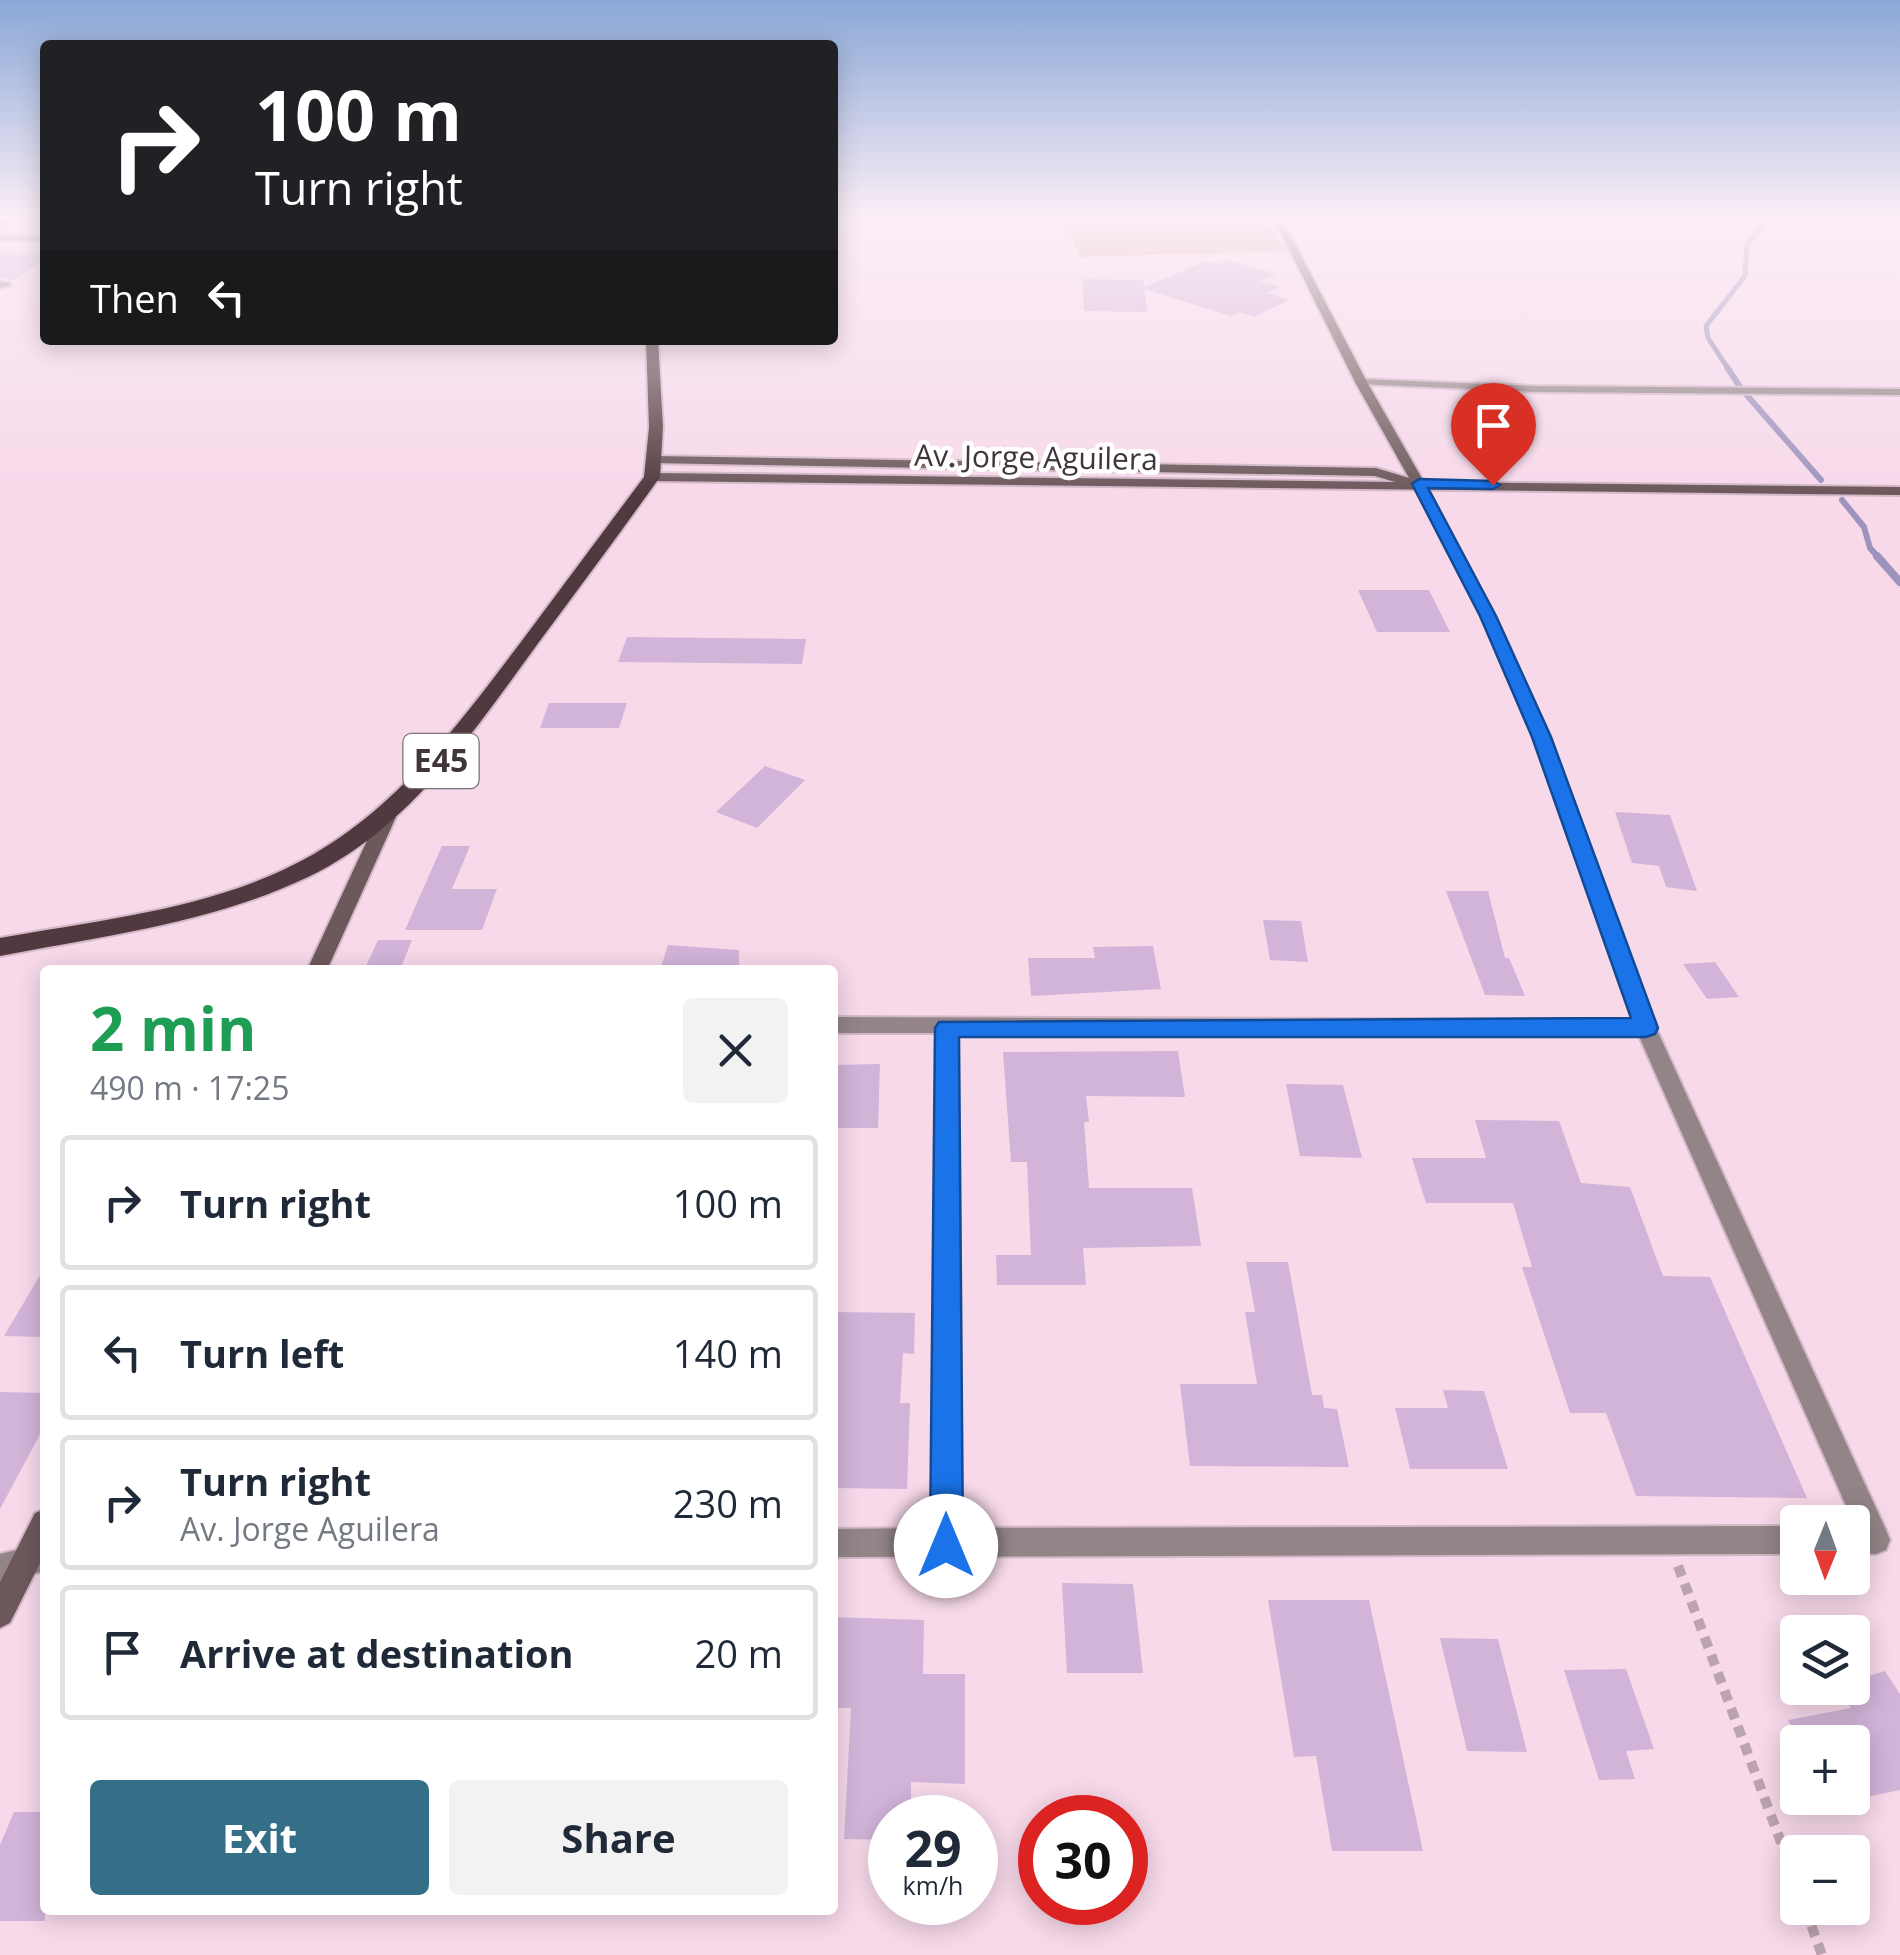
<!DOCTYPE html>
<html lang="en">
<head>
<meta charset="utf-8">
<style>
	body { margin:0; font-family:"Open Sans",sans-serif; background:#f2f2f3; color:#1f2937; height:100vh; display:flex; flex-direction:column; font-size:38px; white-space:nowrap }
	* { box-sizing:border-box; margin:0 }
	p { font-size:32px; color:#747a83 }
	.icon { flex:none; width:55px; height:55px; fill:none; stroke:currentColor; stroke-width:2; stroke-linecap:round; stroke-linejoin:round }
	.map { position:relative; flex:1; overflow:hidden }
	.panel { position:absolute; left:40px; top:965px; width:798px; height:950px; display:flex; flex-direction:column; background:#fff; border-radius:10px; box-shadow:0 5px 25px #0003 }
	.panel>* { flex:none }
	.top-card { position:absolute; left:40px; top:40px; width:798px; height:305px; border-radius:10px; box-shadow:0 5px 25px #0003; background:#202124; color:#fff; overflow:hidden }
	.needle { width:65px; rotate:181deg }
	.buttons { position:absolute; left:1780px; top:1505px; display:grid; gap:20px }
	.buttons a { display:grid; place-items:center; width:90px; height:90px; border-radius:10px; background:#fff; box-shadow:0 5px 25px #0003; font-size:50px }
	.speed { position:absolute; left:868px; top:1795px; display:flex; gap:20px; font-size:50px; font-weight:700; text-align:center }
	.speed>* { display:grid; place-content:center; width:130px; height:130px; border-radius:50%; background:#fff; box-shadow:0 5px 25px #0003; line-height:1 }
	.speed small { font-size:25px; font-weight:400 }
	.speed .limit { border:15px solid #d22; background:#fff; color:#111 }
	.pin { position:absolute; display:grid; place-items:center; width:85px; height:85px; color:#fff; margin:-102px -42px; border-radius:50% 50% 50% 0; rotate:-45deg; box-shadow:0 0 10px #0007 }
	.pin .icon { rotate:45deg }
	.me { position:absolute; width:110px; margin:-55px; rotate:0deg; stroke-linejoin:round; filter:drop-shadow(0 0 8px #0008) }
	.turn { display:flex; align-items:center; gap:35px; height:210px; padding:0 50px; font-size:45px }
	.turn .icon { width:130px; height:130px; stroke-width:2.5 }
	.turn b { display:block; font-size:70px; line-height:85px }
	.then { display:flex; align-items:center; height:95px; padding:0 50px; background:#0003; gap:20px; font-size:38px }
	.round { display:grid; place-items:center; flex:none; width:105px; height:105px; border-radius:10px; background:#f2f2f3 }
	.overview { display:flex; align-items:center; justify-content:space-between; height:170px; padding:0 50px }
	h1 { font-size:60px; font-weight:700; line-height:75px; color:#1e9e55 }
	.cta { display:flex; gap:20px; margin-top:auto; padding:20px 50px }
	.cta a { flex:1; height:115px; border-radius:10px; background:#356f87; color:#fff; font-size:40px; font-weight:700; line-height:115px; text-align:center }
	.cta a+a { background:#f2f2f3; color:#1f2937 }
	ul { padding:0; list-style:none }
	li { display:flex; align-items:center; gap:30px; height:135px; margin:0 20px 15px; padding:0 30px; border:5px solid #e0e1e3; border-radius:10px }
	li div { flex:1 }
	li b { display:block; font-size:38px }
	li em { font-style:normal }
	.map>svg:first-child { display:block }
	.green { fill:#d6a7a0 }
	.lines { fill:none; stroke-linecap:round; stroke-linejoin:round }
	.stream-far2 { stroke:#9e93bd; stroke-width:5 }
	.stream-far1 { stroke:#9e93bd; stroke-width:6 }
	.stream { stroke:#9e93bd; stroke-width:8 }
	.building { fill:#d2b4d9 }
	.lane-casing { stroke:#d3b8c7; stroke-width:4 }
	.street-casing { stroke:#d3b8c7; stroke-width:4 }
	.secondary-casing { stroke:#d3b8c7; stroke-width:4 }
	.primary-casing { stroke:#d3b8c7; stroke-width:4 }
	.path { stroke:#bba3b0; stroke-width:10; stroke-dasharray:11 8; stroke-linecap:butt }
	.lane { fill:#938587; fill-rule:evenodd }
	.street { fill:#938587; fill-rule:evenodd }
	.secondary { fill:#6d595c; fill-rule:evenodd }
	.primary { fill:#513a3f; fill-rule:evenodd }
	.route { fill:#1a73e8; stroke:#114b97; stroke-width:2.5 }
	.labels { text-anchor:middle; stroke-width:9; stroke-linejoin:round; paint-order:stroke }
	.far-street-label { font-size:30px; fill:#41353c; stroke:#fff }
	.shield { fill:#fff; stroke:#7a7276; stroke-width:2.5 }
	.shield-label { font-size:32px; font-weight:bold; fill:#41353c }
</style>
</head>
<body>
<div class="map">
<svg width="1900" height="1955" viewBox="0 0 1900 1955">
	<rect width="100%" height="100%" fill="#f7d9ea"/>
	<path class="green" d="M1010 219H1261L1287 251 1080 257 1066 225 1012 226Z"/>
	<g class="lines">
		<path class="stream-far2" d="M1729 370 1708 338 1706 326 1745 276 1747 246 1767 219"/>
		<path class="stream-far1" d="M1727 367 1740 387
			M1745 393 1821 480
			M1842 500 1864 527 1870 548 1879 558"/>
		<path class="stream" d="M1877 556 1900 582"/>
	</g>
	<path class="building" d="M0 253H45V260L12 280 0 278Z
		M1227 260 1276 274 1260 281 1280 287 1267 293 1289 300 1254 317 1240 312 1231 316 1144 289 1148 312 1084 311 1082 279 1143 280 1144 287 1207 261 1217 264Z
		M1358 590H1429L1450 632H1377Z
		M627 637 806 639 802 664 618 662Z
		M549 703H627L619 728H540Z
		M765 766 805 780 757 828 716 812Z
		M1615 812 1670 815 1697 891 1666 887 1659 866 1632 863Z
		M442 846H470L452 889H497L482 930H405Z
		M1446 891H1488L1505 958H1509L1525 996 1485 995Z
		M1263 920 1301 921 1308 962 1270 960Z
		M378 940H412L400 970H364Z
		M668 945 739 950V970H660Z
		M1153 946 1161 989 1031 996 1028 958H1095L1093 947Z
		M1715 962 1739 997 1707 999 1683 964Z
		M1178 1051 1185 1097 1086 1096 1089 1122H1084L1089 1188H1192L1201 1246 1083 1248 1086 1285H997L996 1255H1031L1027 1162H1011L1003 1052Z
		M880 1064 878 1128H832V1065Z
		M1286 1084 1343 1085 1362 1158 1300 1156Z
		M1475 1120 1559 1121 1581 1183 1630 1187 1663 1276 1710 1277 1807 1498 1636 1496 1606 1413H1570L1522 1267H1532L1513 1203H1426L1412 1158H1486Z
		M1246 1262H1288L1312 1395H1322L1324 1408 1337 1409 1349 1467 1190 1466 1180 1384H1257L1245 1312H1255Z
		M45 1267V1337L4 1336Z
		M832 1312 915 1313 914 1354 903 1353 900 1403H910L907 1489 832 1488Z
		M1443 1390 1484 1391 1508 1469H1410L1395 1408H1448Z
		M0 1392 45 1393V1425L0 1509Z
		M1062 1583 1133 1584 1143 1673H1067Z
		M1268 1600H1369L1423 1851H1332L1316 1756 1294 1757Z
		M832 1617 924 1620 923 1674H965V1784L911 1782V1818H890V1840L844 1839 851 1708H832Z
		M1440 1638 1498 1639 1527 1752 1467 1751Z
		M1626 1669 1654 1749 1626 1751 1635 1779 1599 1780 1564 1670Z
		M1885 1671 1900 1694V1790L1852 1800V1742H1799L1788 1720 1851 1708 1838 1688H1852V1681Z
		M14 1812H45V1921H0V1845Z"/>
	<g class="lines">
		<defs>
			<path id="lane" d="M0 235H45V241H0Z
				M0 282 9 283 11 285 0 288Z"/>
			<path id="street" d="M5 219H15L0 228V222Z
				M1361 379 1536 386 1900 389V395L1536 392 1357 384V380Z
				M1419 480 1425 484 1495 616 1550 737 1656 1028 1886 1530 1890 1540 1886 1550 1876 1554H1852V1526H1855L1639 1036 957 1034 961 1528 1798 1526V1554L832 1557V1529L933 1528 937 1033H832V1017L1633 1020 1534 737 1481 616 1413 484Z
				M45 1543V1571L0 1582V1554Z"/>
			<path id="secondary" d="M1274 219H1282L1367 382 1424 482 1900 487V495L652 481 646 477 652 473 1395 482 1375 476 650 463V457L654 456 1376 468 1409 478 1355 382Z
				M387 811 396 817 327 970H307L378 817Z
				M45 1509V1553L10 1623 0 1628V1582L35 1513Z"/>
			<path id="primary" d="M646 340H658L663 427 660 477C620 533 580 587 539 642 475 730 409 829 308 877 212 923 103 936 0 956V938C98 920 205 910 295 864 392 816 457 726 521 642 562 587 603 532 644 477L649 427Z"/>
		</defs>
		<use href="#lane" class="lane-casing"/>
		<use href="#street" class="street-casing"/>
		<use href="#secondary" class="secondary-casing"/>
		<use href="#primary" class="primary-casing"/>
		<path class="path" d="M1678 1566 1798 1888
			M1805 1908 1822 1955"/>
		<use href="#lane" class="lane"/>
		<use href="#street" class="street"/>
		<use href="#secondary" class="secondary"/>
		<use href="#primary" class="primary"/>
	</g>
	<linearGradient id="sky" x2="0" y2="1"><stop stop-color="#8aa7d7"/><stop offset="0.44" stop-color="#fbeef6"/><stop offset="1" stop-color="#fbeef6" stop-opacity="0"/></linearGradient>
	<rect width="1900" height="493" fill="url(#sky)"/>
	<path class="route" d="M1419 479 1493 481 1500 485 1493 489 1428 488 1496 616 1551 737 1658 1028 1655 1034 1646 1037H959L963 1546 958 1557 946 1562 935 1557 930 1546 935 1028 939 1022 1631 1018 1532 737 1480 616 1412 484Z"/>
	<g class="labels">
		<g class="far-street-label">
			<text transform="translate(1036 458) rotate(1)" y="10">Av. Jorge Aguilera</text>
		</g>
		<rect class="shield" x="403.5" y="734" width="75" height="54" rx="8"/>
		<g class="shield-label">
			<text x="441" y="772">E45</text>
		</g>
	</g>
</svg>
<div class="buttons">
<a><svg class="needle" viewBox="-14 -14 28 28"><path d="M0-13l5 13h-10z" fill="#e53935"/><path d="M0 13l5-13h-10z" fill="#747a83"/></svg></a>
<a><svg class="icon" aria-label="layers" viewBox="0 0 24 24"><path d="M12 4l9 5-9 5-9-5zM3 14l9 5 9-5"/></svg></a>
<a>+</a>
<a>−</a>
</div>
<div class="speed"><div>29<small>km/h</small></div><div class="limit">30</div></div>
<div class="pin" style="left:1493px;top:485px;background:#d93025"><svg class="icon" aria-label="arrive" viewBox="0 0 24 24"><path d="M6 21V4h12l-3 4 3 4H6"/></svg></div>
<svg class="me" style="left:946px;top:1546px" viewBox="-20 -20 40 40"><circle r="19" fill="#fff"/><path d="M0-13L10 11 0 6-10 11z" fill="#1a73e8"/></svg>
<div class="top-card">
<div class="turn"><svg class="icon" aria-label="right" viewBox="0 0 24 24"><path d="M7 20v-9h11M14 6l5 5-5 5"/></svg><div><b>100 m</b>Turn right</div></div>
<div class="then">Then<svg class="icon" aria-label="left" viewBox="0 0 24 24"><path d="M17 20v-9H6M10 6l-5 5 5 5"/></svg></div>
</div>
<section class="panel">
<div class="overview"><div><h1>2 min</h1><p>490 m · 17:25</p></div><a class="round"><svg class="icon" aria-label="close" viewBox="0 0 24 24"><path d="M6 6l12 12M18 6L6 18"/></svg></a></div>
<ul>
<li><svg class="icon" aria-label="right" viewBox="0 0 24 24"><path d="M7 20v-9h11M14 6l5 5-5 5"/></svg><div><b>Turn right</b></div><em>100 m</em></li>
<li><svg class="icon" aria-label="left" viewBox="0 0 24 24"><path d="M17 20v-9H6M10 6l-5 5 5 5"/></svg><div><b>Turn left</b></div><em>140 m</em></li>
<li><svg class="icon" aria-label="right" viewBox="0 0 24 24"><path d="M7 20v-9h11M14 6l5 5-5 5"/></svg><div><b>Turn right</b><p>Av. Jorge Aguilera</p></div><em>230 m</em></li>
<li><svg class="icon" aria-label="arrive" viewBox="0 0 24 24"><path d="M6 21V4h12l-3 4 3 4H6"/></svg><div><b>Arrive at destination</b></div><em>20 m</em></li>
</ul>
<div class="cta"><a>Exit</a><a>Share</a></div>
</section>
</div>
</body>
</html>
